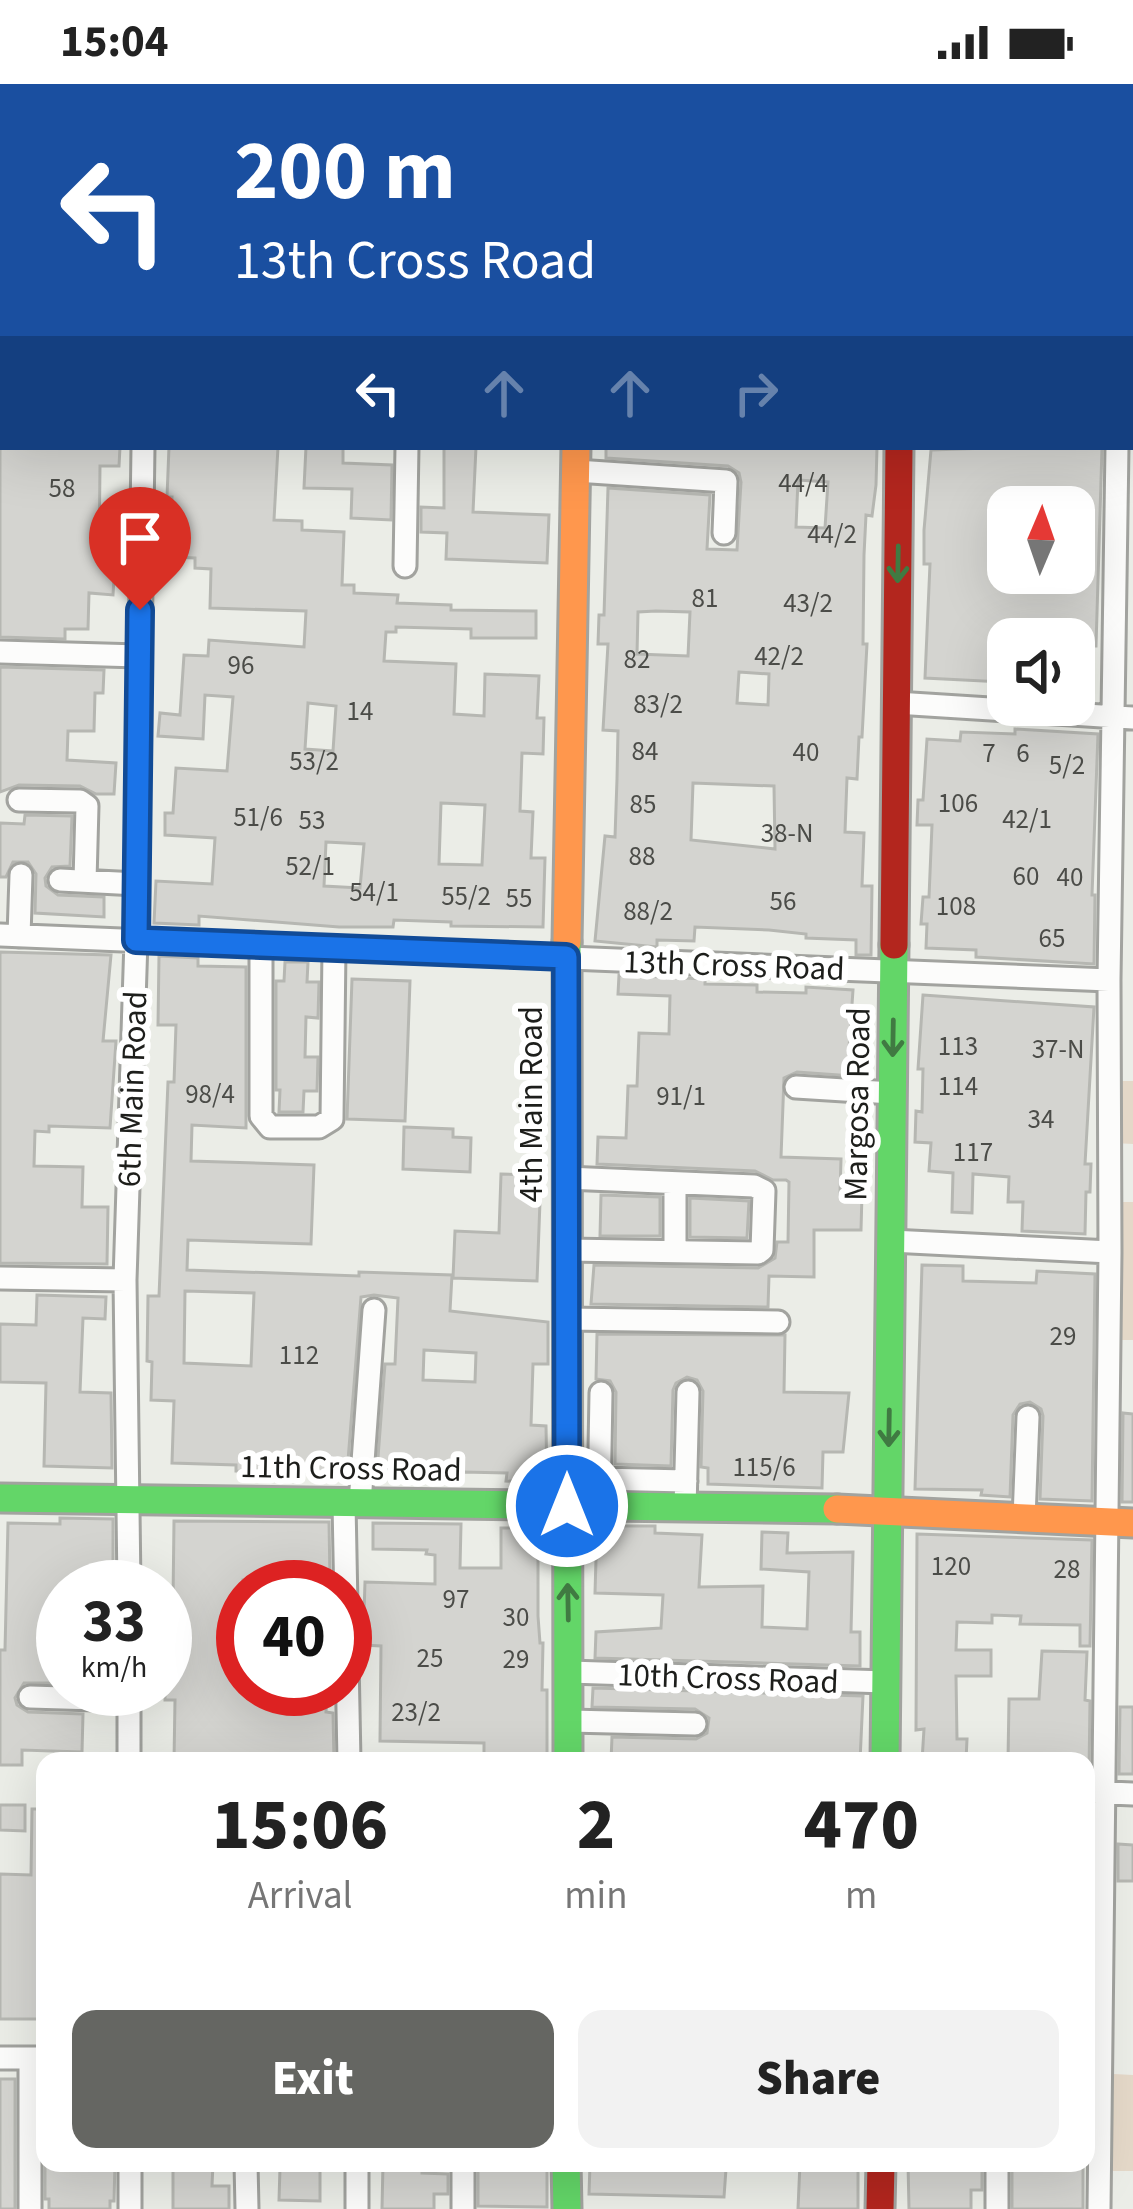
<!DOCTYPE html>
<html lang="en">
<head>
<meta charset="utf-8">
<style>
	body { margin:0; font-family:"Source Sans 3",sans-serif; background:#f2f2f2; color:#222; height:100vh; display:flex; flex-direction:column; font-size:45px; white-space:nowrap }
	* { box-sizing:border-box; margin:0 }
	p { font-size:39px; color:#767676 }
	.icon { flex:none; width:66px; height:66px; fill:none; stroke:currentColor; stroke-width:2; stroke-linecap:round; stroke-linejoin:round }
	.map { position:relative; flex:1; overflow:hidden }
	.details { position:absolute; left:36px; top:1668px; width:1059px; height:420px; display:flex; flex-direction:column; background:#fff; border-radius:24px; box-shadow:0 12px 48px #0002 }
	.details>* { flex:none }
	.top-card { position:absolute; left:0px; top:0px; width:1134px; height:366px; box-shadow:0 12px 48px #0002; background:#1a4fa0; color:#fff; overflow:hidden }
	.needle { width:78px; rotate:2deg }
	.fabs { position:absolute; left:987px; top:402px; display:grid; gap:24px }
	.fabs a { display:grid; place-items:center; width:108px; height:108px; border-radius:24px; background:#fff; box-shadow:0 12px 48px #0002; font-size:60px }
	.speed { position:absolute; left:36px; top:1476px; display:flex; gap:24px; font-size:60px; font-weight:700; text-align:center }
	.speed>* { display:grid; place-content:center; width:156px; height:156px; border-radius:50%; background:#fff; box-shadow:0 12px 48px #0002; line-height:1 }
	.speed small { font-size:30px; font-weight:400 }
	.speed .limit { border:18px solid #d22; background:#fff; color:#111 }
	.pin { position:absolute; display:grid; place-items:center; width:102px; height:102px; color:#fff; margin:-123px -51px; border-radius:50% 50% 50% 0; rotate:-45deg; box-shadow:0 0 12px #0007 }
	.pin .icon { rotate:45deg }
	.me { position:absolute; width:132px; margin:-66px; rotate:0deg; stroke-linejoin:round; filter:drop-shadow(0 0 9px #0008) }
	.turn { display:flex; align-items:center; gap:42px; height:252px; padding:0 36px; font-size:54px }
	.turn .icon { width:156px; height:156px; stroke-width:2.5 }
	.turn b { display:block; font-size:84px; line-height:102px }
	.lanes { display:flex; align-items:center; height:114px; padding:0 36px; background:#0003; justify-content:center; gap:60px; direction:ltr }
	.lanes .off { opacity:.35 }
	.eta { display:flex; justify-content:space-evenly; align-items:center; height:204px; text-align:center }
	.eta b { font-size:72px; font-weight:800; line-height:84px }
	.action { display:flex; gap:24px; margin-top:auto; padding:24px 36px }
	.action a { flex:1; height:138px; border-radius:24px; background:#656662; color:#fff; font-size:48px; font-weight:800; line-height:138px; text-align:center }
	.action a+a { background:#f2f2f2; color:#222 }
	.status { display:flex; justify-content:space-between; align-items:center; height:84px; padding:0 60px; background:#fff; direction:ltr }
	.status svg { height:33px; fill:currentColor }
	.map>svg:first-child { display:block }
	.green { fill:#e4d8c8 }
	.building { fill:#d4d4d0; stroke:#b6b7b2; stroke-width:3; fill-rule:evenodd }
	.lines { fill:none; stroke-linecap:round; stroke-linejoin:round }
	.street-casing { stroke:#a2a39f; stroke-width:27 }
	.fast-casing { stroke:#a2a39f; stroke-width:33 }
	.slow-casing { stroke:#a2a39f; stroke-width:33 }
	.jam-casing { stroke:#a2a39f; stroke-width:33 }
	.street { stroke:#fcfcfb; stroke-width:21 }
	.fast { stroke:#63d668; stroke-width:27 }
	.slow { stroke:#ff974d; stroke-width:27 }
	.jam { stroke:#b3261e; stroke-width:27 }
	.oneway { stroke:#407a42 }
	.route-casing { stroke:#114b97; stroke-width:30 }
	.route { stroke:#1a73e8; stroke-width:21 }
	.labels { text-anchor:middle; stroke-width:12; stroke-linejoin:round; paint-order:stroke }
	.number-label { font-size:27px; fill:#4b4c48 }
	.street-label { font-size:33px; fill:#1d1e1b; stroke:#fff }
</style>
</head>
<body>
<div class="status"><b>15:04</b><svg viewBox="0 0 49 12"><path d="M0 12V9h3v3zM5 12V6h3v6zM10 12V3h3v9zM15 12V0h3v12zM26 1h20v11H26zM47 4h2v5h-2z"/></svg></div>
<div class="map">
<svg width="1133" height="2125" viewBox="0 0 1133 2125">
	<rect width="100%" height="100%" fill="#ebede7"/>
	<path class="green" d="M1115 997H1133V1060L1114 1059Z
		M1119 1118H1133V1256H1116Z
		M1113 1990 1133 1991V2087H1112Z"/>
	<path class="building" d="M0 363H120L119 382H100L99 475 115 476 113 511 89 509 88 545H65V555L0 553Z
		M169 363H278L274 436 302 437V446L344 448 342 501H354V509L398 511 397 519 451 521V526L536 527V554H471V545L396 543V548H386L384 577 456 580 454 630 484 632 485 590 539 592 537 634H544L543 670 522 669 520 727 533 728 531 774H545L543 843 451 842V838L394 836 393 843H339L199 832V841L154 839 156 797 212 800 215 754 165 751V729H173L176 684 227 687 233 613 205 611 203 655 158 652 160 629 180 631 184 571 208 572 209 556 304 563 306 527 210 524 211 485 195 484V474L170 473 172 413H167ZM308 619 336 622 333 667 305 665ZM441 719 485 721 482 781 439 780ZM326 758 364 760 360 804 324 802Z
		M306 363H343V379L392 381 391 436 351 434 352 405 304 404Z
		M444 363H476L473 428 549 431 547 479 446 475 447 449 421 448V423L444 424Z
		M606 363H877L876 401 872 432 866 431 864 471 863 560H867L862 653H859L857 695 847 694 845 748 864 749 862 802H872L871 871H856V856L806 854V850L769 846 695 843 694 857 657 856V863L595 857 605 752 615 753 617 695 618 647 603 646 608 560H598L599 531H604L608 404 710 411 707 465 737 466 741 398 739 389 728 382 606 374ZM798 396 828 398 825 444 796 443ZM656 527 690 528 688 572 637 570 638 528ZM739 588 769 590 768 621 737 619ZM693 699 774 702 775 765 691 756Z
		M1021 363 1102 364 1096 562H1074V555H1004L1002 598 925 594 930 480H924V446L931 366ZM1007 409 1052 411 1051 423H1074V492L1006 489Z
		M0 583 104 586 103 609H95L94 647H68L67 676 116 679 114 710H96L80 702 19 701 0 708Z
		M1015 645 1098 650 1092 811H1095L1094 880 976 873V866L926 864 927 840H921L923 813H929L932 741H917L918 716H923L927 655 960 657 961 648 1015 650Z
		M25 731 72 732 70 782 52 783 45 794 46 802 58 811 104 813V833L35 829 36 790 28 778H13L6 793H0V739L24 740Z
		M0 868 111 871 103 957H116L110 1044 49 1042V1048L35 1047 34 1082 83 1083 82 1123H108L107 1180 0 1179Z
		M159 872 198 874V882L246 883V1044L192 1041 191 1077 314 1081 311 1160 188 1156 187 1186 359 1192V1188L452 1191 450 1227 548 1238V1280H533L531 1341 546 1342 547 1399 506 1397 507 1389 463 1388 462 1394 377 1387 385 1280H395L398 1214 374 1211 361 1213 347 1389 236 1387V1381L172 1379 174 1317 151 1316 152 1278 147 1277 148 1212H159L168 998H174L176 941H158ZM185 1207 254 1209 251 1282 184 1279ZM424 1266 476 1269 475 1298 423 1296Z
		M285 878H308L307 898H319L318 934 306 933 305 973H318L317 1007H304L303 1028H279L280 1006H276V897H284Z
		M619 891 705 895V900L757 901V908L806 909V903L853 906 849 964H855L853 992 797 988 784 994 781 1073 841 1075 840 1110H862L861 1146H814V1193L769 1192 768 1223 591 1220 594 1181 758 1184 775 1174 777 1158H788L789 1098 786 1096H773L755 1087 597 1080 598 1053 626 1054 628 1002H637L639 949 669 950 670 912 618 910Z
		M352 895 410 897 405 1037 347 1035Z
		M923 911 1094 923 1085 1080H1091L1090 1108H1086L1085 1150 1022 1147 1023 1118H1008L1009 1093 973 1090 972 1129 952 1128 953 1089 929 1087 931 1059 915 1058 916 1027 922 1028 923 985H918Z
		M404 1043 453 1045V1053L471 1054 470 1088 403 1085Z
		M501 1090 541 1091 537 1197 453 1194 455 1147 499 1149Z
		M601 1111 660 1113V1152H600Z
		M690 1114 749 1117 747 1154 690 1153Z
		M922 1181 963 1182V1197L1036 1199 1037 1187 1095 1190 1092 1417 1040 1415 1043 1332 1041 1325 1030 1318 1020 1320 1013 1331 1010 1413 981 1411 982 1406 915 1405Z
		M37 1211 106 1213 105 1235 83 1234 80 1308 111 1309 112 1384 44 1382 46 1299 0 1298V1240L36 1241Z
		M597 1250 785 1251 784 1308 849 1309 843 1368H823L822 1404 708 1400V1384L701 1383 703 1307 697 1296 687 1293 676 1299 673 1306 671 1382 615 1380 616 1308 610 1297 596 1295Z
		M1123 1329 1133 1330V1418H1122Z
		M60 1434 113 1435V1503H63V1599H24L15 1614 17 1621 28 1628 83 1630 82 1668 22 1666V1681H0V1566H5L8 1439 60 1440Z
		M174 1437 329 1438 330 1495 243 1496V1605H327L326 1628 333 1629 334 1677H174L175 1616H165V1516L173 1517Z
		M373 1439 461 1440 460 1484H501V1444H538V1532L540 1559H543L542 1606H547V1677H484V1659L380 1657 381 1562 363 1561 365 1498 435 1500V1471L426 1470 427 1466 373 1465Z
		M597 1442H655V1449L702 1451 699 1503 763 1502 762 1543 807 1545 809 1488 761 1485 762 1448 788 1449 787 1469 853 1468 851 1548H860V1582L595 1574 596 1548 661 1544 663 1511 595 1509Z
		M917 1450 1092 1456 1090 1562H1080V1541L1020 1540 1021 1532 992 1531V1539L957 1538 956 1566H991V1592H956L957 1655H967L966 1677H922L924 1645 916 1646Z
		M1042 1567 1087 1568 1085 1616 1090 1617 1089 1689 1086 1677H1008L1009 1615H1039Z
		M593 1604 863 1612 860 1677H611L612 1653 696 1655 707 1649 709 1634 695 1625 592 1623Z
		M1120 1623H1133V1690H1119Z
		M0 1721H25V1747L0 1746Z
		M32 1725H45V1935H0V1790L31 1791Z
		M1118 1760 1133 1761V1797H1118Z
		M0 1995H15V2125H0Z
		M45 2079H115L114 2117H110V2125H49V2115H45Z
		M173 2079H213L212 2102H229V2125H173Z
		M383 2079H422V2089L448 2090V2110H434V2125H382Z
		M478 2079H547V2123L478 2122Z
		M800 2079H858V2125H798Z
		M908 2079 982 2080V2106H971V2125H909Z
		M1012 2079H1083V2125H1012Z
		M590 2080 726 2085 724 2113 589 2110Z
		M280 2084 320 2085V2117L279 2116Z"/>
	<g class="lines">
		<defs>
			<path id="street" d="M1108 0V3
				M146 3V0
				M330 3V0
				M1011 3V0
				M1131 11 1133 15
				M0 109H3
				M576 387 726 397 724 449
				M405 482 407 363
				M0 568 139 572
				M896 619 1133 634
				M19 716 80 717 87 722 85 797
				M60 796 137 800
				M0 851 1109 896
				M19 852 21 791
				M261 861V1032L270 1043H319L332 1035 334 864
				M796 1003 892 1009
				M891 1157 1110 1168
				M566 1166 758 1169 762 1166 764 1107 754 1102 566 1094
				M675 1167V1099
				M0 1194 125 1196
				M566 1235 778 1238
				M599 1395 686 1397
				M344 1419 349 1677
				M360 1419 374 1226
				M599 1422 601 1309
				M685 1424 688 1308
				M1024 1434 1028 1333
				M129 1503 125 1196 136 856 143 363
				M569 1588 886 1598
				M129 1606V1677
				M30 1613 129 1616
				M569 1637 695 1640
				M1086 1708 1133 1710
				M0 1974H44
				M130 2079V2125
				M246 2079 247 2125
				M357 2079V2125
				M463 2079V2125
				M30 2125V1974
				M997 2125V2079
				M1099 2125 1110 1168 1109 896 1117 363"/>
			<path id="fast" d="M582 0V3
				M903 0V3
				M567 858 568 1677
				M0 1414 837 1425
				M885 1677 894 861
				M566 2079 567 2125"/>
			<path id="slow" d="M1131 342H1133
				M567 858 576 363
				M837 1425 1133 1439"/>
			<path id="jam" d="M1131 42H1133
				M0 255H3
				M894 861 899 363
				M880 2125 881 2079"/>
		</defs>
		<use href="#street" class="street-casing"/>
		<use href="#fast" class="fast-casing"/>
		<use href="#slow" class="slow-casing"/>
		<use href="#jam" class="jam-casing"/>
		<use href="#street" class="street"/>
		<use href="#fast" class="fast"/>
		<use href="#slow" class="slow"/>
		<use href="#jam" class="jam"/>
	</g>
	<defs><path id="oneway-shaft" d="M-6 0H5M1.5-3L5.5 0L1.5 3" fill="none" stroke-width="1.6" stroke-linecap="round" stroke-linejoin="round" transform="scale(3)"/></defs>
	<g class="oneway">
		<use href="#oneway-shaft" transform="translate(898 480) rotate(91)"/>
		<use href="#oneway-shaft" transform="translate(893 954) rotate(91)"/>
		<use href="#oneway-shaft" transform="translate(889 1344) rotate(91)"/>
		<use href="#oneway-shaft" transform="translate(568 1518) rotate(-91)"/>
	</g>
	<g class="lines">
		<defs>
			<path id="route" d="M140 526 136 856 566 873 567 1422"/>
		</defs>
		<use href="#route" class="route-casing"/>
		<use href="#route" class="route"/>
	</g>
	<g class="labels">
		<g class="number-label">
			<text x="803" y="408">44/4</text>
			<text x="62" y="413">58</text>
			<text x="832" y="459">44/2</text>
			<text x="705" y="523">81</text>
			<text x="808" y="528">43/2</text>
			<text x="779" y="581">42/2</text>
			<text x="637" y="584">82</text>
			<text x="241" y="590">96</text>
			<text x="658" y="629">83/2</text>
			<text x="360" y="636">14</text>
			<text x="645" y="676">84</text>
			<text x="806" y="677">40</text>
			<text x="989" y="678">7</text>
			<text x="1023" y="678">6</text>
			<text x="314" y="686">53/2</text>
			<text x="1067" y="690">5/2</text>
			<text x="958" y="728">106</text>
			<text x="643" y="729">85</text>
			<text x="258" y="742">51/6</text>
			<text x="1027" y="744">42/1</text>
			<text x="312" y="745">53</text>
			<text x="787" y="758">38-N</text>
			<text x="642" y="781">88</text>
			<text x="310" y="791">52/1</text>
			<text x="1026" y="801">60</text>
			<text x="1070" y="802">40</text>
			<text x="374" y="817">54/1</text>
			<text x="466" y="821">55/2</text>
			<text x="519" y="823">55</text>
			<text x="783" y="826">56</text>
			<text x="956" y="831">108</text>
			<text x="648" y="836">88/2</text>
			<text x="1052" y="863">65</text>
			<text x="958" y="971">113</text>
			<text x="1058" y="974">37-N</text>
			<text x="958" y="1011">114</text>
			<text x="210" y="1019">98/4</text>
			<text x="681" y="1021">91/1</text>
			<text x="1041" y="1044">34</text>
			<text x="973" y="1077">117</text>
			<text x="1063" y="1261">29</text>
			<text x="299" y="1280">112</text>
			<text x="764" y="1392">115/6</text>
			<text x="951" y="1491">120</text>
			<text x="1067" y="1494">28</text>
			<text x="456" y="1524">97</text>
			<text x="516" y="1542">30</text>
			<text x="430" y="1583">25</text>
			<text x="516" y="1584">29</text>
			<text x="416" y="1637">23/2</text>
		</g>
		<g class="street-label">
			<text transform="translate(734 880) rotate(2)" y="12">13th Cross Road</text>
			<text transform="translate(131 1005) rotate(-88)" y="12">6th Main Road</text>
			<text transform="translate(530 1020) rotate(-90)" y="12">4th Main Road</text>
			<text transform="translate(856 1020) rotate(-89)" y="12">Margosa Road</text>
			<text transform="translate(351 1383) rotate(1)" y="12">11th Cross Road</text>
			<text transform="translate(728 1593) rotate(2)" y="12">10th Cross Road</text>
		</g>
	</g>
</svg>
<div class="fabs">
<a><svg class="needle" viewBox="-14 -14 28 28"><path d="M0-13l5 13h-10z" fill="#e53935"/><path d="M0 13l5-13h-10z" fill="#767676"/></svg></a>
<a><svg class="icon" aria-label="sound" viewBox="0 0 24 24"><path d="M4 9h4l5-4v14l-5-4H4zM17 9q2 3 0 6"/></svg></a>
</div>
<div class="speed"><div>33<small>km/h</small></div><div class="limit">40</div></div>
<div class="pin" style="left:140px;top:526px;background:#d93025"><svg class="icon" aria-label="arrive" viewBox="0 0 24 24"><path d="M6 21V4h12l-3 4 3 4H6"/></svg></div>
<svg class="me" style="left:567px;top:1422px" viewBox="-20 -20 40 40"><circle r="17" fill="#1a73e8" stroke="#fff" stroke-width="3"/><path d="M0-11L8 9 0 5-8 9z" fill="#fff"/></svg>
<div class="top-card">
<div class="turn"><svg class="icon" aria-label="left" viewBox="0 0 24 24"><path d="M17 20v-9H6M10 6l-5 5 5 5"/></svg><div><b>200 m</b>13th Cross Road</div></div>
<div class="lanes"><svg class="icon" aria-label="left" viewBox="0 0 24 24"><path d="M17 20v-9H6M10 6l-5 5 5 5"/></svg><svg class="icon off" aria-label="ahead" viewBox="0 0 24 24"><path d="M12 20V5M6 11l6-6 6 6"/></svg><svg class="icon off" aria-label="ahead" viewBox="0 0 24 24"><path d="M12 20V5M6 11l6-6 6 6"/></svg><svg class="icon off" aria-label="right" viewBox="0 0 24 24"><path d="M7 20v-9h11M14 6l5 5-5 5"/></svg></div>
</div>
<section class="details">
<div class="eta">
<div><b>15:06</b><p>Arrival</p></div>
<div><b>2</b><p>min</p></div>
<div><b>470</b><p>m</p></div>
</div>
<div class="action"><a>Exit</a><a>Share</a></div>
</section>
</div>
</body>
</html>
